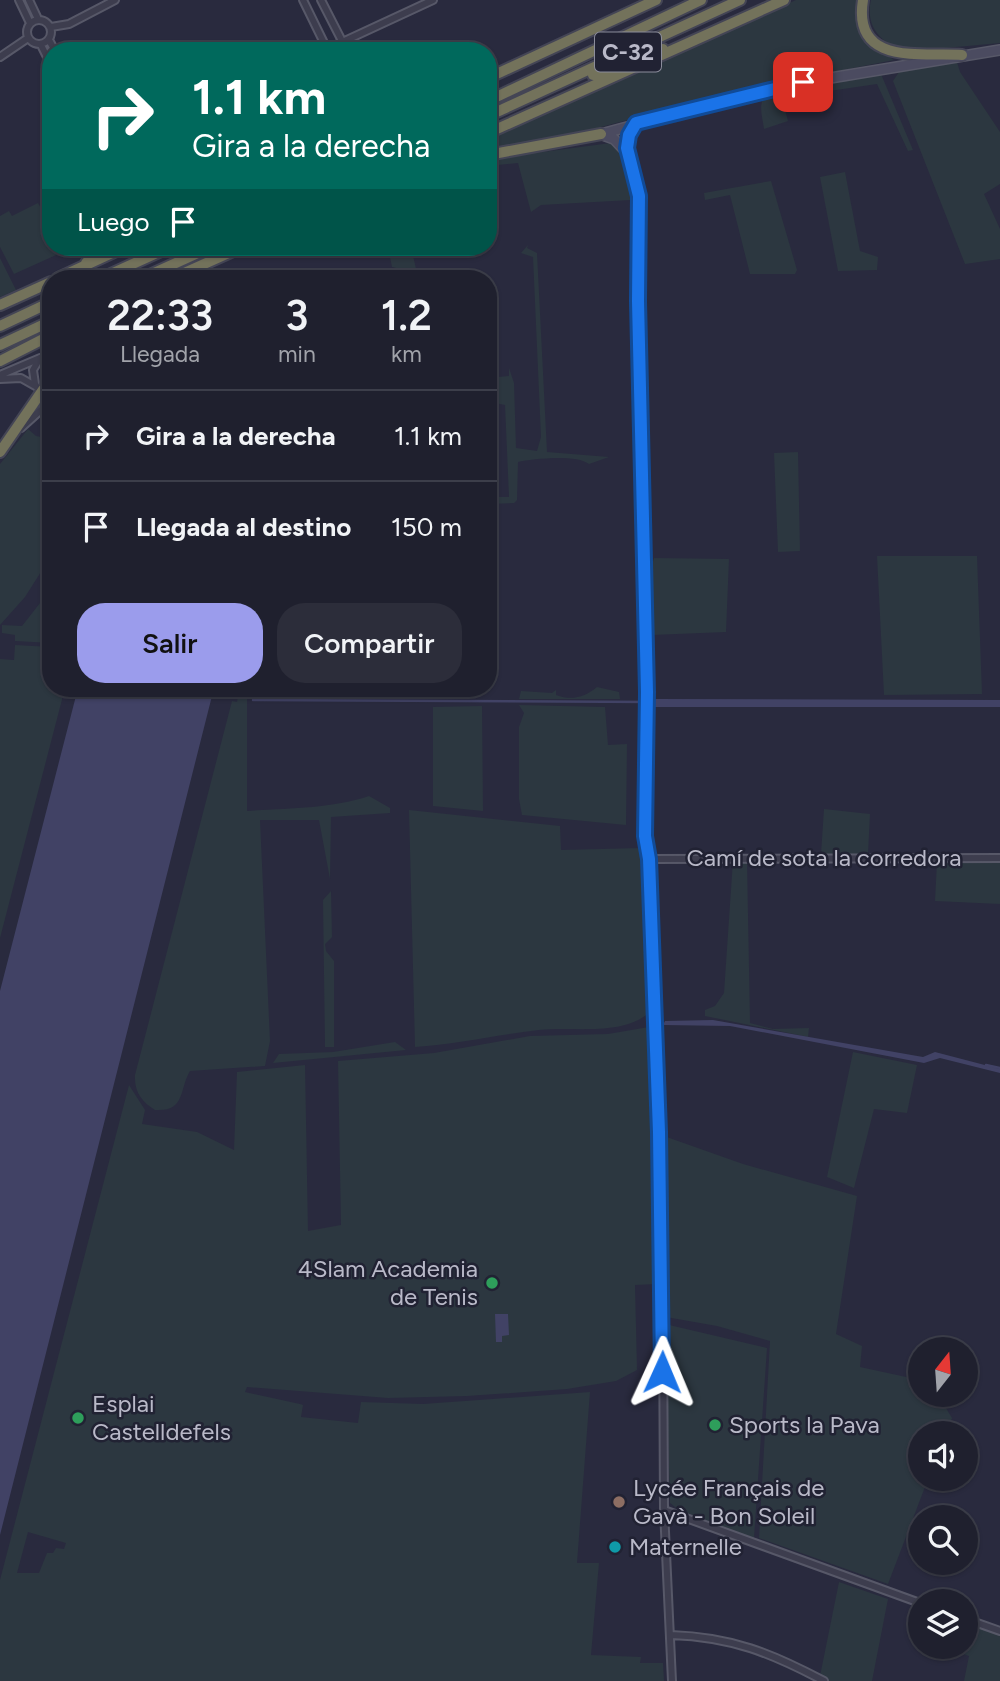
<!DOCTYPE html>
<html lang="es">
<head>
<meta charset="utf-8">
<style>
	body { margin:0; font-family:Figtree,sans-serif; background:#2c2d3a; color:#f1f3f6; height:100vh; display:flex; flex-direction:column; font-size:26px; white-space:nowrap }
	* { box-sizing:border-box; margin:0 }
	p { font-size:23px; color:#a1a3aa }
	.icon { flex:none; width:38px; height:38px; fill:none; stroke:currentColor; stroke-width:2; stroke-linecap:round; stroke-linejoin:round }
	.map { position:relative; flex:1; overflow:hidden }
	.details { position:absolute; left:42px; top:270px; width:455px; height:427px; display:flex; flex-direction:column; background:#1f202e; border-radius:28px; box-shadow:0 2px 5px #0004,0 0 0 2px #3c3e4a }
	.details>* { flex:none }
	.guide { position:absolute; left:42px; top:42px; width:455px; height:214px; border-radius:28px; box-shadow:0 2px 5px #0004,0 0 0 2px #3c3e4a; background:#00695c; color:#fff; overflow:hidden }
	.needle { width:46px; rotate:17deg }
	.buttons { position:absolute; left:908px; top:1337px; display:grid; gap:14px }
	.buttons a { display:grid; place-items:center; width:70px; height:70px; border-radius:50%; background:#1f202e; box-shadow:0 2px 5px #0004,0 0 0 2px #3c3e4a; font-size:35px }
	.pin { position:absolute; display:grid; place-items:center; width:60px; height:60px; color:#fff; margin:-30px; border-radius:14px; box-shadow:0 4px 10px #0006 }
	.me { position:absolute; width:77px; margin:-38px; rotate:1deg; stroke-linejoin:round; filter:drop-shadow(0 0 5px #0008) }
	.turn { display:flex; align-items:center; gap:24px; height:147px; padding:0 35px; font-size:32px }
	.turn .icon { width:91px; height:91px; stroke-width:2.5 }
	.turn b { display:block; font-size:49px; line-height:60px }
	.then { display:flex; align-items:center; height:66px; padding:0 35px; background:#0003; gap:14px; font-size:26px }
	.eta { display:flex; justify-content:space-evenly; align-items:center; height:119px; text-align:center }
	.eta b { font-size:42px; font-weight:600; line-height:49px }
	.cta { display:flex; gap:14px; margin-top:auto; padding:14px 35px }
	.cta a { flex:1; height:80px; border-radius:28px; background:#9b9cec; color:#111; font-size:28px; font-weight:600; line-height:80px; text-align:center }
	.cta a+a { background:#2c2d3a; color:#f1f3f6 }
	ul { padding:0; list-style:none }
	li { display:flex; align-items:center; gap:21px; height:91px; padding:0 35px; border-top:2px solid #3c3e4a }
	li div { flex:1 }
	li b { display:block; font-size:26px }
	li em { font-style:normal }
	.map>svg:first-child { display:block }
	.green { fill:#2c3740; fill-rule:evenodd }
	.water { fill:#414265 }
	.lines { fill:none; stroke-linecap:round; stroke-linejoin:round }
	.stream { stroke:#414265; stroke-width:2.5 }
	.street-casing { stroke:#575868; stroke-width:10 }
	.secondary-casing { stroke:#575868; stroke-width:12 }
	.highway-casing { stroke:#444555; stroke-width:14 }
	.street { stroke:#3d3d4e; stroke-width:6 }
	.secondary { stroke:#4b4b60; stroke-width:9 }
	.highway { stroke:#73725b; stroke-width:10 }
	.route-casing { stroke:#114b97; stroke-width:18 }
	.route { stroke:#1a73e8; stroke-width:12 }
	.leisure-dot { fill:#2e9e5b; stroke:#212233; stroke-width:2.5 }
	.education-dot { fill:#8d6e63; stroke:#212233; stroke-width:2.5 }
	.culture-dot { fill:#0f9aa8; stroke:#212233; stroke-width:2.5 }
	.labels { text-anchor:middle; stroke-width:5; stroke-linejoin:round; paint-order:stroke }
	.shield { fill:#212233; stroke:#8b8c9b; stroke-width:2 }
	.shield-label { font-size:23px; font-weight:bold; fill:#b9b9c8 }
	.street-label { font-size:24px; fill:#b9b9c8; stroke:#212233 }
	.poi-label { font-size:24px; fill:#b9b9c8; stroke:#212233; text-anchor:start }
</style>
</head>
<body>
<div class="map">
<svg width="1000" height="1681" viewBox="0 0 1000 1681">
	<rect width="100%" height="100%" fill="#292a3e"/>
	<path class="green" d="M796 0H859C848 29 871 46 894 60L736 91 560 138 488 150V139Z
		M871 0H1000V43L913 51C886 48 864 30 871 0Z
		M957 62 960 72 1000 132V184L984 194 1000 229V259L965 264 893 81 899 72Z
		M881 74 913 150 908 151 877 84 782 98 788 121 764 129C762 114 757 103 768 92Z
		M611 143C625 154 638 183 631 200L541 205 531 212 518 163 488 166V159Z
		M845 172 860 251 878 257 877 270 838 271 820 177Z
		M771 181 797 270 795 274H750L730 195 705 200 704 193Z
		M38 203 45 215 51 217V247H64L65 251 14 274 0 247V216L9 211 12 216Z
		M528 245 527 248 537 253 547 452 609 457 589 464C576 454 532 459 518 462L517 500 514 503 488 504V402L494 491 499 497H509L505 405 495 403 488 397V378L509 376V368L514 383 516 448 537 451 541 437 533 257 521 253Z
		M388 247H411L417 273 392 267Z
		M0 258 16 290 0 297Z
		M28 429 36 436 51 439V556L25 597 0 625V464Z
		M798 452 800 551 778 552 774 453Z
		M877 556H977L982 694 884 695Z
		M654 558 729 559 726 632 652 635 650 571Z
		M51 589V643L15 641V635L2 633V625L22 626Z
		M15 645 51 647V688H65L0 938V659L14 660Z
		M597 687 619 692 620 699H519L521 691 552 693 556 690V695C572 701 585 697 597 687Z
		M238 697 247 699V811C288 808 330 809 369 796L390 808V813L331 817 330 879 319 820H260L270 1041 265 1066 190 1071C179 1089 186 1112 155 1110 142 1102 134 1092 135 1075L232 701 237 702Z
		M519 705 605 707 608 745 627 744 626 825 522 815 519 799V727L524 713Z
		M482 706 483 811 433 806V707Z
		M824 809 870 814 868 854H821Z
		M409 810 560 826 561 850 641 848 646 882 650 1012C622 1037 573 1026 539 1030 497 1035 457 1044 415 1047Z
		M747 859 750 1023 773 1029 809 1028 808 1037 705 1016V1010L715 1006 724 993 733 860Z
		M937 862H1000V904L935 901Z
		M331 891 332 937 325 944 326 951 334 961V1047H325L323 900Z
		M649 1027 656 1284 635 1285 637 1370 616 1381 567 1389 467 1396 388 1398 247 1387 245 1392 300 1404 303 1405 301 1417 358 1423 361 1402 423 1404 590 1392 577 1563H599L591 1655 641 1657 640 1663H663L664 1681H0V1580L129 1085 145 1110 142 1124 197 1132 234 1150 237 1072 305 1065 308 1231 341 1225 338 1061 434 1053 530 1036 608 1034ZM28 1532 66 1543 64 1549 56 1548 53 1553H47L39 1573H17Z
		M395 1042 406 1050 273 1063 279 1054 333 1052Z
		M853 1052 917 1065 907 1113 874 1109 854 1188 827 1177Z
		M661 1135 743 1164 857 1196 836 1334 862 1346 860 1367 920 1380V1395H938L952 1418 946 1433H920V1479H928L888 1584 759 1538 770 1341 717 1326 666 1317Z
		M665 1324 767 1348 754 1538 679 1510 670 1503Z
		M839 1582 888 1599 872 1681H819Z
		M966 1623 1000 1634V1681H964L969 1656 944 1647H966Z"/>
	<path class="water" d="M78 688H214L0 1535V991Z
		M652 699 1000 700V707H652Z
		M713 1020 923 1057 935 1052 1000 1069V1073L940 1058 924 1063 730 1026 663 1025 665 1021Z
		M495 1314H508L509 1335 502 1336V1342H496Z"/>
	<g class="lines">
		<path class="stream" d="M253 700 654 702
			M986 1065 1000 1068"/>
		<defs>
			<path id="street" d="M19 0 30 23
				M29 0 38 19
				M303 0 327 49
				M321 0 342 41
				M27 32a12 12 0 1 1 24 0a12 12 0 1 1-24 0Z
				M51 27 69 24 115 0
				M49 40 55 51
				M41 45 51 65
				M323 51 433 0
				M0 57 28 38
				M629 126 625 137 639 196 638 301 647 695 645 836 649 859 663 1319 664 1510 672 1681
				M0 375 40 358
				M0 379 21 378 51 395
				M35 384 33 370 40 358 51 355
				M21 428 51 401
				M649 859 1000 858
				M664 1510 920 1603
				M966 1619 1000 1631
				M671 1635C732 1637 771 1653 824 1681"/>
			<path id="secondary" d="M601 134 776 87 1000 50
				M603 135 614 139 629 155"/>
			<path id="highway" d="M863 0C852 67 924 52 962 55
				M593 75 663 49
				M488 78 656 0
				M488 101 701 0
				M488 116 740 0
				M488 133 784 0
				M488 155 601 134
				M86 263 100 247
				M58 278 125 247
				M102 278 170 247
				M143 278 211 247
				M173 278 242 247
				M0 305 51 282
				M0 326 51 302
				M0 345 51 321
				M0 361 51 335
				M0 452 51 378"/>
		</defs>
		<use href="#street" class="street-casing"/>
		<use href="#secondary" class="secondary-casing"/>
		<use href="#highway" class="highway-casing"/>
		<use href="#street" class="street"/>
		<use href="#secondary" class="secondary"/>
		<use href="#highway" class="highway"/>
	</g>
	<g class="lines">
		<defs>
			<path id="route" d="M662 1372 659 1132 649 859 645 836 647 692 638 301 639 196 627 148 629 135 636 123 803 82"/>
		</defs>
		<use href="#route" class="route-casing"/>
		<use href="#route" class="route"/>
	</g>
	<g class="leisure-dot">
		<circle cx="492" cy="1283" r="7"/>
		<circle cx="78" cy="1418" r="7"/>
		<circle cx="715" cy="1425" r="7"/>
	</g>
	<circle class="education-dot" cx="619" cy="1502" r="7"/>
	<circle class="culture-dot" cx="615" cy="1547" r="7"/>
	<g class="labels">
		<rect class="shield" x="595" y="32.5" width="66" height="39" rx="5"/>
		<g class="shield-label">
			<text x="628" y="60">C-32</text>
		</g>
		<g class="street-label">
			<text x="824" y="866">Camí de sota la corredora</text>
		</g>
		<g class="poi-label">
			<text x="478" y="1277" text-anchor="end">4Slam Academia<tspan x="478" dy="28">de Tenis</tspan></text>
			<text x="92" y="1412">Esplai<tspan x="92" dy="28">Castelldefels</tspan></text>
			<text x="729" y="1433">Sports la Pava</text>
			<text x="633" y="1496">Lycée Français de<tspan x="633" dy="28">Gavà - Bon Soleil</tspan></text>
			<text x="629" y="1555">Maternelle</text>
		</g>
	</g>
</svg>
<div class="buttons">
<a><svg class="needle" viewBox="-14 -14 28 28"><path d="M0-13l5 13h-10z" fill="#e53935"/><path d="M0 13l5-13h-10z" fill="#a1a3aa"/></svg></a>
<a><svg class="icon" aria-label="sound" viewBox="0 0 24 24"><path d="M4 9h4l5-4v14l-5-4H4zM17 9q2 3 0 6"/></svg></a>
<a><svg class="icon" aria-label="search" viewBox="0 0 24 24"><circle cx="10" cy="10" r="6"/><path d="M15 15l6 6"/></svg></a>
<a><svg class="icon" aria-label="layers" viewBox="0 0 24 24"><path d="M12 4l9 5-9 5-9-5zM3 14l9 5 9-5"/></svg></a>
</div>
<div class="pin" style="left:803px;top:82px;background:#d93025"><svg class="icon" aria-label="arrive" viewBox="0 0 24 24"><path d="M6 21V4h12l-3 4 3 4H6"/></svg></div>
<svg class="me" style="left:662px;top:1372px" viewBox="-20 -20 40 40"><path d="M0-17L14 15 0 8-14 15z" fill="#1a73e8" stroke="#fff" stroke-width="4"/></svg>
<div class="guide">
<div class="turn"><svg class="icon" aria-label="right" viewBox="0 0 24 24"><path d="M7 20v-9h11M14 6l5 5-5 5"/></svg><div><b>1.1 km</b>Gira a la derecha</div></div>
<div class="then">Luego<svg class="icon" aria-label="arrive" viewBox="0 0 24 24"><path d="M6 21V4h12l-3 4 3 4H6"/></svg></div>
</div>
<section class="details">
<div class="eta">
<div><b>22:33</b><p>Llegada</p></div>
<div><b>3</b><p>min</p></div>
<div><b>1.2</b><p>km</p></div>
</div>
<ul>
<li><svg class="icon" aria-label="right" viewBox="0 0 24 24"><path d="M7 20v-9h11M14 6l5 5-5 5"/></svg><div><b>Gira a la derecha</b></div><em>1.1 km</em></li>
<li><svg class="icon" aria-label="arrive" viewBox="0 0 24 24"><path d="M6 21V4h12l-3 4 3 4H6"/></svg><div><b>Llegada al destino</b></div><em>150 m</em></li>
</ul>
<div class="cta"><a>Salir</a><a>Compartir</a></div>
</section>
</div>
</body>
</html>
